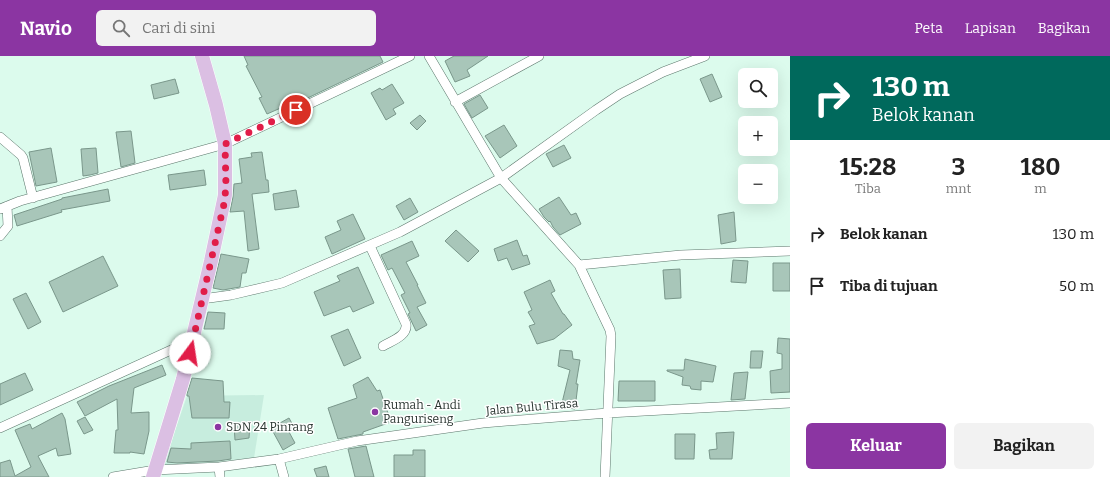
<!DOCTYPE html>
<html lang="id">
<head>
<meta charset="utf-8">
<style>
	body { margin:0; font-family:Bitter,serif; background:#f2f2f2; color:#222; height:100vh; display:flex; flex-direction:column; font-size:15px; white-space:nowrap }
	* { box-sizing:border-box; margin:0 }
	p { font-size:13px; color:#767676 }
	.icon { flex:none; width:22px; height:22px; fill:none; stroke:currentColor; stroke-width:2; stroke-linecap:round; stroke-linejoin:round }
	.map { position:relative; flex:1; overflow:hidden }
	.panel { display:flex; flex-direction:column; background:#fff; width:320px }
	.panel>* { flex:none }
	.top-card { background:#00695c; color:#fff; overflow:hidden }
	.tools { position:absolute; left:738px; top:12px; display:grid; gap:8px }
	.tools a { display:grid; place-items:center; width:40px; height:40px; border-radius:6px; background:#fff; box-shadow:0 4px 16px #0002; font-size:20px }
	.pin { position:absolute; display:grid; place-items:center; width:34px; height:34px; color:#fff; margin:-17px; border:2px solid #fff; border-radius:50%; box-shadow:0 1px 4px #0007 }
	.me { position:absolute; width:44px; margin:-22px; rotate:14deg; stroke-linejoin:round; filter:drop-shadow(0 0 3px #0008) }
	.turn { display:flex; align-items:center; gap:14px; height:84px; padding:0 16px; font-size:18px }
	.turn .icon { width:52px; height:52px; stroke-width:2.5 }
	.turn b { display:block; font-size:28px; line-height:34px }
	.eta { display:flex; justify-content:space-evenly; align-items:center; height:68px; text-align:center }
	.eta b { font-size:24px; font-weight:700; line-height:28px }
	.cta { display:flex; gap:8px; margin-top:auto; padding:8px 16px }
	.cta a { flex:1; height:46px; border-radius:6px; background:#8b35a2; color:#fff; font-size:16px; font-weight:700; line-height:46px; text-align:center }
	.cta a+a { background:#f2f2f2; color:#222 }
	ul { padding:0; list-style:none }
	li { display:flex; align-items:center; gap:12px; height:52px; padding:0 16px }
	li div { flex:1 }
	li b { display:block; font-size:15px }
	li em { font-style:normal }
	header { display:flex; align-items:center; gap:24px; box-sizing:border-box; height:56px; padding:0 20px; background:#8b35a2; color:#fff }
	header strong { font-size:19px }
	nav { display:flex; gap:22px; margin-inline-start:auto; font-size:14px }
	.search { width:280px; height:36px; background:#f2f2f2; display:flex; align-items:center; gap:10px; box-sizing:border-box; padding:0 14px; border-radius:6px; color:#767676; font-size:15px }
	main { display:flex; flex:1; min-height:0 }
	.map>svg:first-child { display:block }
	.built { fill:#c7edde }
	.building { fill:#a8c6b9; stroke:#7a978b }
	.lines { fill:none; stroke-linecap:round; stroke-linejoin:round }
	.minor-casing { stroke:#5c776c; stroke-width:10 }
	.primary-casing { stroke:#fff; stroke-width:15 }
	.minor { stroke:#fff; stroke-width:9 }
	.primary { stroke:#dbbfe3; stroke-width:14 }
	.route { stroke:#e11d48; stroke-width:7; stroke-dasharray:0 12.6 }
	.poi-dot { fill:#8b35a2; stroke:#fff; stroke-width:1.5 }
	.labels { text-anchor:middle; stroke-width:3; stroke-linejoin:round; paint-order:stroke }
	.poi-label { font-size:12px; fill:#27332e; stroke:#fff; text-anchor:start }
	.street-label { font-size:12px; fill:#27332e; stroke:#fff }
</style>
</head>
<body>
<header>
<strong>Navio</strong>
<div class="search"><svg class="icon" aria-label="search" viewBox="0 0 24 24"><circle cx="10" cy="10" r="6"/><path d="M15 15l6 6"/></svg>Cari di sini</div>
<nav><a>Peta</a><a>Lapisan</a><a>Bagikan</a></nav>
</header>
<main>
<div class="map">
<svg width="790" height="421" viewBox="0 0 790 421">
	<rect width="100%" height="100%" fill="#dcfbed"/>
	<path class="built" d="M264 339 254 402 163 410 187 340Z"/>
	<path class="building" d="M244 0H380L383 6 293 49 292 47 267 58 259 42 262 41 246 10 248 9Z
		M454 0H488L467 14 470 20 455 26 445 5Z
		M712 18 722 41 710 46 700 23Z
		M175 23 179 37 154 43 151 29Z
		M392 28 404 47 393 53 396 58 386 64 371 37 380 32 382 34Z
		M480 39 488 52 472 62 464 48Z
		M420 59 426 65 417 74 410 67Z
		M504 69 517 90 500 102 485 80Z
		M131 75 135 107 121 111 116 76Z
		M564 89 571 102 553 111 546 98Z
		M51 92 57 126 36 130 29 96Z
		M96 92 98 117 90 119 83 120 81 93Z
		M262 96 266 124H268L269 136 252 138 259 193 248 195 244 155 230 156 233 141 234 128 242 127 239 103 252 101 251 97Z
		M204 114 206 129 170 134 168 119Z
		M108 133 110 145 61 154 62 156 17 170 14 159 62 143V142Z
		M296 134 299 151 275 154 273 138Z
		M559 141 571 159 576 157 581 168 560 179 553 171 550 165 549 166 544 161 539 153Z
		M410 142 418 156 404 164 396 150Z
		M734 156 736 185 721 188 718 159Z
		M353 158 365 183 332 198 325 181 341 174 337 165Z
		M456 174 479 195 468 206 445 185Z
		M517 184 523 200 527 199 530 208 512 214 507 202 498 205 494 193Z
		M412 185 419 200 406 206 418 229H417L426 247 417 251 427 269 416 275 408 258 410 257 401 239 405 237 392 212 388 214 381 199Z
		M221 198 249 203 246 217H242L240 231 223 234 213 232Z
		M103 200 118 230 63 256 49 226Z
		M733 204 748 205 746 227 731 226Z
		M773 207H790V235H773Z
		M358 211 374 247 353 256 350 250 324 260 314 236 340 225 337 220Z
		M680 213 681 242 665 243 663 214Z
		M550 224 555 235 551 237 563 258H564L572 269 554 283 537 288 529 270 535 268 528 256 532 254 524 236Z
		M26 237 41 266 28 273 13 243Z
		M208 256 225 257 224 273H204Z
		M348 273 361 302 344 310 331 280Z
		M778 282 790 283V336L771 337 770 315 782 313V298L777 297Z
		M560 294 572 295 573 303 580 304 576 328H578L575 353 561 351 570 314 558 310Z
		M751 295H763L761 312H750Z
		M685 303 716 310 713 326 701 325V334L691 333 690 330 682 329 683 321 667 315V314H684Z
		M162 309 166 319 134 332 131 357 149 356V375L144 398 130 396V397H114L116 374H118L117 343 85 360 77 346 109 330Z
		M748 316 745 343 731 344 734 317Z
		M25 317 33 334 0 349V328Z
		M368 321 377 335 380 334 391 366 363 376V378L338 383 328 352 357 342 353 329Z
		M192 322 223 325 224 346H230L229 362H192L189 340H187V338Z
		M619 325H655V345H618Z
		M62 357 65 363 71 398 58 400 56 392 38 400 49 421H0V407L10 404 15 420 31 411 15 374 30 368 32 373Z
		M85 361 93 374 84 378 77 365Z
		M289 362 295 373 289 376 295 387 283 394 271 372Z
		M250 367 249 382 235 384 234 369Z
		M734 376 732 403H710L709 394 717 393 716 377Z
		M675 378H695L694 403H675Z
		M230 385 231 403 218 405 177 407 167 406 171 392 191 393V387Z
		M366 390 374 421H355L348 393Z
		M413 394H425V421H394V399H413Z
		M326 410 329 421H317L314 413Z"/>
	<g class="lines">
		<defs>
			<path id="minor" d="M429 0 501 122 579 209 681 199 790 195
				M455 46 539 0
				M0 81 21 99 23 102 33 142
				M0 153 20 145 225 88 410 0
				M0 180 8 170 7 150
				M370 190 406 268C408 280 391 285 383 290
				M579 209 610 274 611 280 605 421
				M202 243 231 239 282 227 400 176 501 122 596 54 620 38 663 16 705 0
				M0 372 193 284
				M279 403 284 421
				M219 411 220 421
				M113 421 155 414 219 411 279 403 357 385 483 367 608 357 790 347"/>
			<path id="primary" d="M153 421 183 323 211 205 225 139V88L216 49 202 0"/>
		</defs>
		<use href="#minor" class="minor-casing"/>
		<use href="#primary" class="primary-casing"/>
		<use href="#minor" class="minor"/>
		<use href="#primary" class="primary"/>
	</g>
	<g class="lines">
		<path class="route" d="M190 297 224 148 226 131 225 88 296 54"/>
	</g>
	<g class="poi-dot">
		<circle cx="375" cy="356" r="4"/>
		<circle cx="218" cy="371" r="4"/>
	</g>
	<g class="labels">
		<g class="poi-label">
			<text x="383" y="353">Rumah - Andi<tspan x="383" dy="14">Panguriseng</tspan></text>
			<text x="226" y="375">SDN 24 Pinrang</text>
		</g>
		<g class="street-label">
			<text transform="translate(532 351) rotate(-5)" y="4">Jalan Bulu Tirasa</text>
		</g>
	</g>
</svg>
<div class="tools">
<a><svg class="icon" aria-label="search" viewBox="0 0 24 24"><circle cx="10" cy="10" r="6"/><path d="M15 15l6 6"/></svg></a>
<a>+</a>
<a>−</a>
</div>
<div class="pin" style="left:296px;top:54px;background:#d93025"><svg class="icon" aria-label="arrive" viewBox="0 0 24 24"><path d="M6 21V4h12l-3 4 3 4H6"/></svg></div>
<svg class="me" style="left:190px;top:297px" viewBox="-20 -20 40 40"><circle r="19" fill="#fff"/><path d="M0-13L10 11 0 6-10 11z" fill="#e11d48"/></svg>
</div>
<section class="panel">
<div class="top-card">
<div class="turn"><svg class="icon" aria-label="right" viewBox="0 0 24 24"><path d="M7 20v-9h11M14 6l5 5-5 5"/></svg><div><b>130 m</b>Belok kanan</div></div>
</div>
<div class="eta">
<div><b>15:28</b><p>Tiba</p></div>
<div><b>3</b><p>mnt</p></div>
<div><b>180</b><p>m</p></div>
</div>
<ul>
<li><svg class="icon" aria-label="right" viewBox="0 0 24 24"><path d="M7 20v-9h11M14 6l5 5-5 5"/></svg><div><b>Belok kanan</b></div><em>130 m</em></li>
<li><svg class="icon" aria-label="arrive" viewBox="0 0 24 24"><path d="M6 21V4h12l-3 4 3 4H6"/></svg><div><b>Tiba di tujuan</b></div><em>50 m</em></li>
</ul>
<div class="cta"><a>Keluar</a><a>Bagikan</a></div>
</section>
</main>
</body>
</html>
